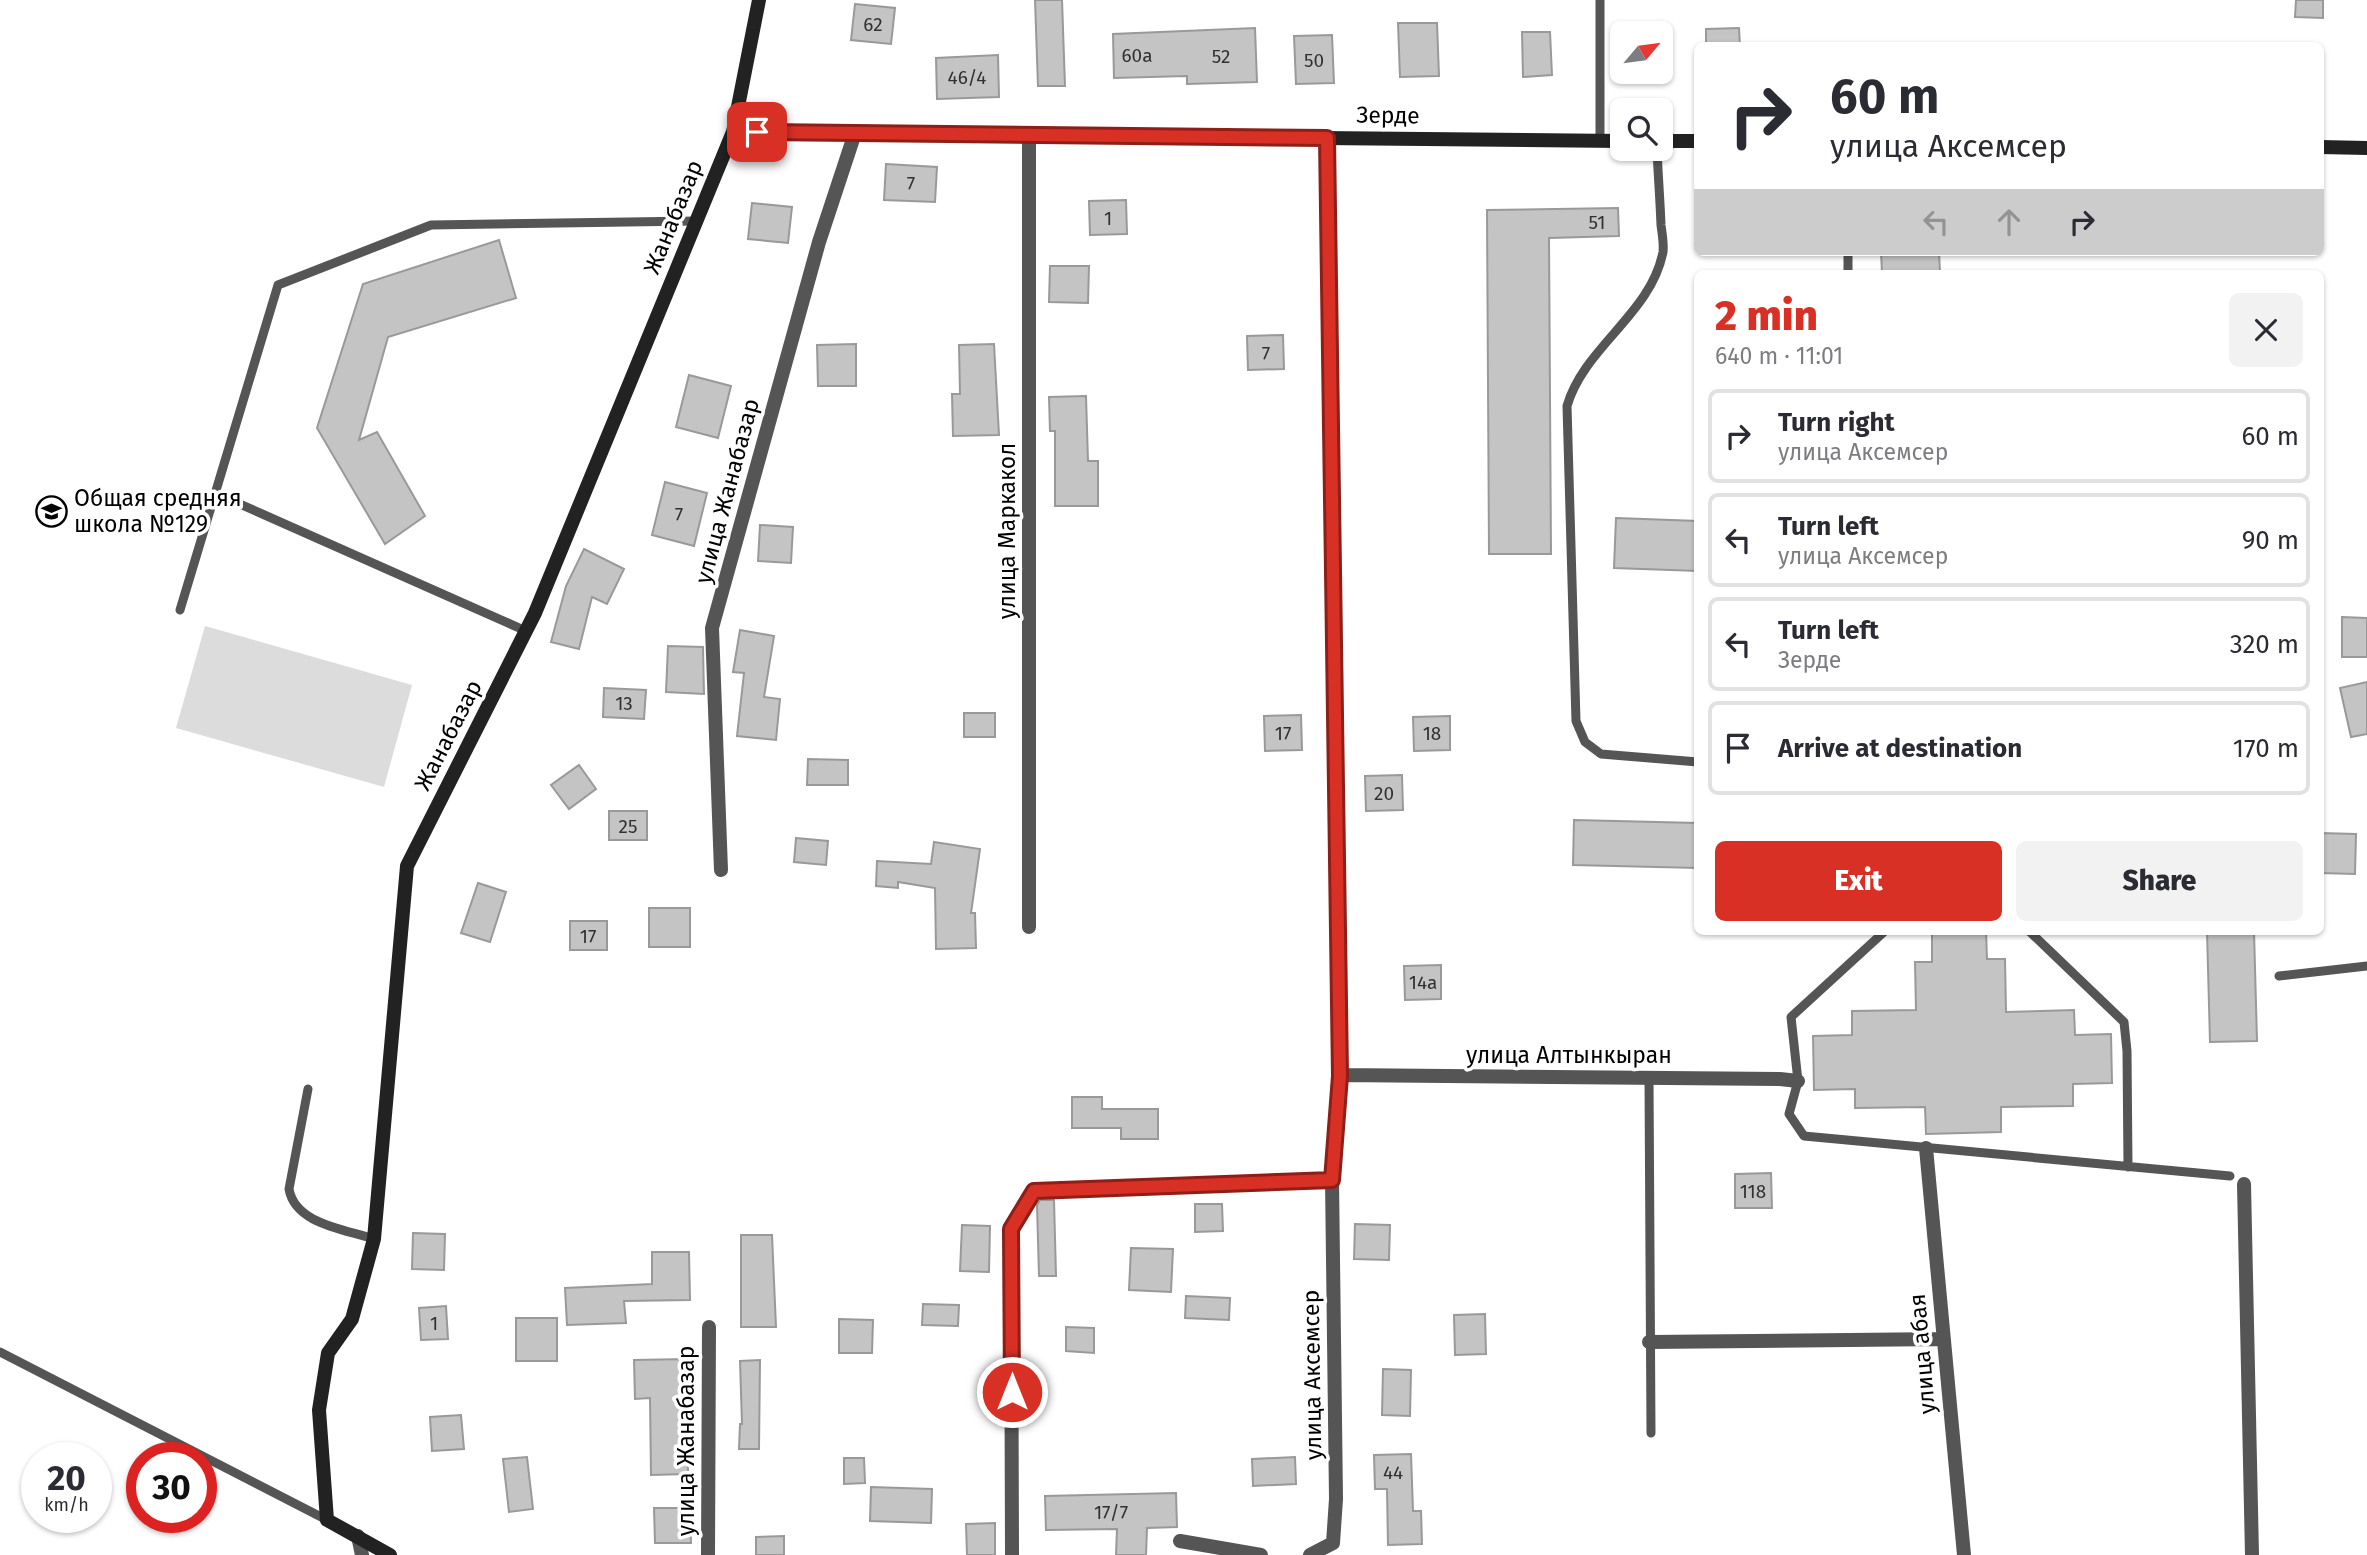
<!DOCTYPE html>
<html lang="en">
<head>
<meta charset="utf-8">
<style>
	body { margin:0; font-family:"Fira Sans",sans-serif; background:#f2f2f3; color:#2b2b33; height:100vh; display:flex; flex-direction:column; font-size:26px; white-space:nowrap }
	* { box-sizing:border-box; margin:0 }
	p { font-size:23px; color:#7c7c81 }
	.icon { flex:none; width:38px; height:38px; fill:none; stroke:currentColor; stroke-width:2; stroke-linecap:round; stroke-linejoin:round }
	.map { position:relative; flex:1; overflow:hidden }
	.panel { position:absolute; left:1694px; top:270px; width:630px; height:665px; display:flex; flex-direction:column; background:#fff; border-radius:10px; box-shadow:0 2px 5px #0004 }
	.panel>* { flex:none }
	.banner { position:absolute; left:1694px; top:42px; width:630px; height:214px; border-radius:10px; box-shadow:0 2px 5px #0004; background:#fff; color:#2b2b33; overflow:hidden }
	.needle { width:46px; rotate:61deg }
	.tools { position:absolute; left:1610px; top:21px; display:grid; gap:14px }
	.tools a { display:grid; place-items:center; width:63px; height:63px; border-radius:10px; background:#fff; box-shadow:0 2px 5px #0004; font-size:35px }
	.speed { position:absolute; left:21px; top:1442px; display:flex; gap:14px; font-size:35px; font-weight:700; text-align:center }
	.speed>* { display:grid; place-content:center; width:91px; height:91px; border-radius:50%; background:#fff; box-shadow:0 2px 5px #0004; line-height:1 }
	.speed small { font-size:18px; font-weight:400 }
	.speed .limit { border:10px solid #d22; background:#fff; color:#111 }
	.pin { position:absolute; display:grid; place-items:center; width:60px; height:60px; color:#fff; margin:-30px; border-radius:14px; box-shadow:0 4px 10px #0006 }
	.me { position:absolute; width:77px; margin:-38px; rotate:0deg; stroke-linejoin:round; filter:drop-shadow(0 0 5px #0008) }
	.turn { display:flex; align-items:center; gap:24px; height:147px; padding:0 21px; font-size:32px }
	.turn .icon { width:91px; height:91px; stroke-width:2.5 }
	.turn b { display:block; font-size:49px; line-height:60px }
	.lanes { display:flex; align-items:center; height:66px; padding:0 21px; background:#0003; justify-content:center; gap:35px; direction:ltr }
	.lanes .off { opacity:.35 }
	.round { display:grid; place-items:center; flex:none; width:74px; height:74px; border-radius:10px; background:#f2f2f3 }
	.head { display:flex; align-items:center; justify-content:space-between; height:119px; padding:0 21px }
	h1 { font-size:42px; font-weight:800; line-height:52px; color:#d93025 }
	.cta { display:flex; gap:14px; margin-top:auto; padding:14px 21px }
	.cta a { flex:1; height:80px; border-radius:10px; background:#d93025; color:#fff; font-size:28px; font-weight:800; line-height:80px; text-align:center }
	.cta a+a { background:#f2f2f3; color:#2b2b33 }
	ul { padding:0; list-style:none }
	li { display:flex; align-items:center; gap:21px; height:94px; margin:0 14px 10px; padding:0 7px; border:4px solid #e1e1e2; border-radius:10px }
	li div { flex:1 }
	li b { display:block; font-size:26px }
	li em { font-style:normal }
	.map>svg:first-child { display:block }
	.green { fill:#dcdcdc }
	.building { fill:#c4c4c4; stroke:#999; stroke-width:2 }
	.lines { fill:none; stroke-linecap:round; stroke-linejoin:round }
	.lane { stroke:#555; stroke-width:9 }
	.street { stroke:#555; stroke-width:14 }
	.secondary { stroke:#222; stroke-width:14 }
	.route-casing { stroke:#8d1f18; stroke-width:18 }
	.route { stroke:#d93025; stroke-width:12 }
	.labels { text-anchor:middle; stroke-width:7; stroke-linejoin:round; paint-order:stroke }
	.number-label { font-size:19px; fill:#313131 }
	.street-label { font-size:23px; fill:#000; stroke:#fff }
	.poi-label { font-size:23px; fill:#000; stroke:#fff; text-anchor:start }
</style>
</head>
<body>
<div class="map">
<svg width="2367" height="1555" viewBox="0 0 2367 1555">
	<rect width="100%" height="100%" fill="#fff"/>
	<path class="green" d="M205 626 412 685 384 787 176 728Z"/>
	<path class="building" d="M1035 0H1062L1065 86H1038Z
		M2296 0H2323V18L2295 17Z
		M855 4 895 8 891 44 851 40Z
		M1398 23H1437L1439 76 1400 77Z
		M1255 28 1257 82 1187 84V76L1114 78 1113 34Z
		M1739 28 1740 46H1706V29Z
		M1522 32H1550L1552 75 1523 77Z
		M1332 35 1334 83 1296 84 1294 36Z
		M998 55 999 97 937 99 936 58Z
		M886 164 937 167 935 202 884 200Z
		M1126 200 1127 234 1090 235 1089 201Z
		M752 203 792 207 788 243 748 239Z
		M1618 208 1619 236 1549 238 1551 554H1489L1487 210Z
		M499 240 516 298 388 337 359 440 377 432 425 516 385 544 317 428 363 284Z
		M1881 252H1939L1940 273H1882Z
		M1050 266H1089L1088 303 1049 302Z
		M1283 335 1284 369 1248 370 1247 336Z
		M856 344V386H818L817 345Z
		M994 344 999 435 953 436 952 394H960L959 345Z
		M689 375 731 386 718 438 676 427Z
		M1086 396 1088 461H1098V506H1055V431H1050L1049 397Z
		M665 482 707 493 694 546 652 535Z
		M1616 518 1698 521V571L1614 568Z
		M760 525 793 527 791 563 758 561Z
		M584 549 624 569 607 604 592 597 579 649 551 642 566 586Z
		M2342 617 2367 618V657H2342Z
		M740 630 774 636 764 697 780 699 776 740 737 736 744 673 733 672Z
		M668 646 703 647 704 694 666 692Z
		M2367 682V734L2351 737 2340 688Z
		M604 688 646 690 644 719 603 717Z
		M964 713H995V737H964Z
		M1301 715 1302 750 1265 751 1264 716Z
		M1450 716V750L1414 751 1413 717Z
		M808 759 848 760V785H807Z
		M579 765 596 789 569 809 551 785Z
		M1402 775 1403 810 1366 811 1365 776Z
		M609 811H647V840H609Z
		M1574 820 1698 823V868L1573 865Z
		M2320 833 2356 834 2355 874 2320 873Z
		M796 838 828 841 826 865 794 862Z
		M934 842 980 849 971 913H975L976 948 936 949 935 888 898 882V888L876 886 877 861 931 864Z
		M478 883 506 892 490 942 461 933Z
		M649 908H690V947H649Z
		M570 921H607V950H570Z
		M1932 931H1986L1987 959H2005L2006 1012 2074 1010 2075 1035 2111 1034 2112 1083 2073 1084V1106L2001 1107V1132L1926 1134 1925 1107 1855 1108V1089L1814 1090 1813 1036 1852 1035V1011L1916 1010 1915 962H1932Z
		M2207 931H2254L2257 1041 2210 1042Z
		M1441 965V999L1405 1000 1404 966Z
		M1072 1097H1102V1109H1158V1139H1121V1128H1072Z
		M1771 1173 1772 1208H1735V1174Z
		M1040 1200H1054L1056 1276H1039L1037 1205Z
		M1195 1204H1222L1223 1231 1195 1232Z
		M1355 1224 1390 1225 1389 1260 1354 1259Z
		M962 1225 990 1226 989 1272 960 1271Z
		M413 1233 445 1234 444 1270 412 1269Z
		M741 1235H772L776 1327H741Z
		M1131 1248 1173 1249 1171 1292 1129 1290Z
		M652 1252H689L690 1300 624 1301 626 1323 567 1325 565 1288 652 1284Z
		M1186 1296 1230 1298 1229 1320 1185 1318Z
		M923 1304 959 1305 958 1326 922 1325Z
		M446 1306 448 1339 421 1340 419 1308Z
		M1485 1314 1486 1354 1455 1355 1454 1315Z
		M516 1318H557V1361H516Z
		M839 1319 873 1320 872 1353H839Z
		M1066 1327 1094 1328V1353L1066 1351Z
		M687 1359 688 1474 651 1475 650 1398 635 1399 634 1360Z
		M760 1360 759 1449H739L740 1424H742L740 1361Z
		M1383 1369 1411 1370 1410 1416 1382 1415Z
		M461 1415 464 1449 432 1451 430 1417Z
		M1411 1454 1413 1511H1421L1422 1544 1388 1545 1387 1489H1375L1374 1455Z
		M527 1457 533 1509 509 1512 503 1459Z
		M1295 1457 1296 1484 1253 1486 1252 1459Z
		M844 1458H864L865 1483 844 1484Z
		M871 1487 932 1489 931 1523 870 1521Z
		M1176 1493 1177 1527 1147 1528 1146 1555H1116L1117 1529 1046 1530 1045 1496Z
		M654 1508H690L691 1543H655Z
		M995 1523V1555H967L966 1524Z
		M784 1536V1555H756V1537Z"/>
	<g class="lines">
		<path class="lane" d="M1600 140V0
			M1657 149C1658 174 1660 199 1661 225 1662 233 1664 243 1663 252 1651 314 1584 347 1567 406L1576 721 1585 742 1601 754 1698 762
			M1848 273V252
			M215 493 526 631
			M180 610 278 285 431 225 696 221
			M1885 931 1791 1017 1798 1081 1789 1114 1804 1136 2230 1176
			M2029 931 2124 1022 2127 1051 2128 1167
			M2279 976 2367 966
			M1649 1078 1651 1433
			M308 1089 289 1189C295 1224 344 1229 374 1239
			M0 1352 327 1520"/>
		<path class="street" d="M721 870 712 628 819 242 855 133
			M1029 927V135
			M1340 1075 1780 1079 1798 1081
			M1926 1148 1964 1555
			M2244 1184 2252 1555
			M1649 1342 1944 1339
			M358 1536 362 1555
			M1180 1541 1261 1555
			M708 1555 709 1327
			M1012 1555 1011 1229 1034 1191 1332 1179
			M1310 1555 1333 1543 1336 1499 1332 1179 1340 1075 1327 138"/>
		<path class="secondary" d="M733 132 1622 141
			M1661 141H1698
			M2320 147 2367 148
			M390 1555 327 1520 319 1410 328 1353 352 1319 374 1239 407 866 535 613 733 132 759 0"/>
	</g>
	<g class="lines">
		<defs>
			<path id="route" d="M757 132 1327 138 1340 1076 1332 1180 1034 1191 1011 1229 1012 1392"/>
		</defs>
		<use href="#route" class="route-casing"/>
		<use href="#route" class="route"/>
	</g>
	<defs>
		<symbol id="school-ring" viewBox="-11 -11 22 22"><circle r="9.5" fill="#fff" stroke="#000" stroke-width="1.5"/><path d="M0-5L7-2L0 1L-7-2ZM-4 1L0 2.5L4 1V4Q0 6-4 4Z" fill="#000"/></symbol>
	</defs>
	<g fill-rule="evenodd">
		<use href="#school-ring" x="34" y="494" width="35" height="35"/>
	</g>
	<g class="labels">
		<g class="number-label">
			<text x="873" y="31">62</text>
			<text x="1137" y="62">60а</text>
			<text x="1221" y="63">52</text>
			<text x="1314" y="67">50</text>
			<text x="967" y="84">46/4</text>
			<text x="911" y="190">7</text>
			<text x="1108" y="225">1</text>
			<text x="1597" y="229">51</text>
			<text x="1266" y="360">7</text>
			<text x="679" y="521">7</text>
			<text x="624" y="710">13</text>
			<text x="1283" y="740">17</text>
			<text x="1432" y="740">18</text>
			<text x="1384" y="800">20</text>
			<text x="628" y="833">25</text>
			<text x="588" y="943">17</text>
			<text x="1423" y="989">14а</text>
			<text x="1753" y="1198">118</text>
			<text x="434" y="1330">1</text>
			<text x="1393" y="1479">44</text>
			<text x="1111" y="1519">17/7</text>
		</g>
		<g class="street-label">
			<text transform="translate(1388 115) rotate(1)" y="8">Зерде</text>
			<text transform="translate(673 217) rotate(-68)" y="8">Жанабазар</text>
			<text transform="translate(727 491) rotate(-75)" y="8">улица Жанабазар</text>
			<text transform="translate(1007 531) rotate(-90)" y="8">улица Маркакол</text>
			<text transform="translate(448 735) rotate(-63)" y="8">Жанабазар</text>
			<text x="1569" y="1063">улица Алтынкыран</text>
			<text transform="translate(1922 1354) rotate(-95)" y="8">улица абая</text>
			<text transform="translate(1312 1375) rotate(-91)" y="8">улица Аксемсер</text>
			<text transform="translate(686 1441) rotate(-90)" y="8">улица Жанабазар</text>
		</g>
		<g class="poi-label">
			<text x="74" y="506">Общая средняя<tspan x="74" dy="26">школа №129</tspan></text>
		</g>
	</g>
</svg>
<div class="tools">
<a><svg class="needle" viewBox="-14 -14 28 28"><path d="M0-13l5 13h-10z" fill="#e53935"/><path d="M0 13l5-13h-10z" fill="#7c7c81"/></svg></a>
<a><svg class="icon" aria-label="search" viewBox="0 0 24 24"><circle cx="10" cy="10" r="6"/><path d="M15 15l6 6"/></svg></a>
</div>
<div class="speed"><div>20<small>km/h</small></div><div class="limit">30</div></div>
<div class="pin" style="left:757px;top:132px;background:#d93025"><svg class="icon" aria-label="arrive" viewBox="0 0 24 24"><path d="M6 21V4h12l-3 4 3 4H6"/></svg></div>
<svg class="me" style="left:1012px;top:1392px" viewBox="-20 -20 40 40"><circle r="17" fill="#d93025" stroke="#fff" stroke-width="3"/><path d="M0-11L8 9 0 5-8 9z" fill="#fff"/></svg>
<div class="banner">
<div class="turn"><svg class="icon" aria-label="right" viewBox="0 0 24 24"><path d="M7 20v-9h11M14 6l5 5-5 5"/></svg><div><b>60 m</b>улица Аксемсер</div></div>
<div class="lanes"><svg class="icon off" aria-label="left" viewBox="0 0 24 24"><path d="M17 20v-9H6M10 6l-5 5 5 5"/></svg><svg class="icon off" aria-label="ahead" viewBox="0 0 24 24"><path d="M12 20V5M6 11l6-6 6 6"/></svg><svg class="icon" aria-label="right" viewBox="0 0 24 24"><path d="M7 20v-9h11M14 6l5 5-5 5"/></svg></div>
</div>
<section class="panel">
<div class="head"><div><h1>2 min</h1><p>640 m · 11:01</p></div><a class="round"><svg class="icon" aria-label="close" viewBox="0 0 24 24"><path d="M6 6l12 12M18 6L6 18"/></svg></a></div>
<ul>
<li><svg class="icon" aria-label="right" viewBox="0 0 24 24"><path d="M7 20v-9h11M14 6l5 5-5 5"/></svg><div><b>Turn right</b><p>улица Аксемсер</p></div><em>60 m</em></li>
<li><svg class="icon" aria-label="left" viewBox="0 0 24 24"><path d="M17 20v-9H6M10 6l-5 5 5 5"/></svg><div><b>Turn left</b><p>улица Аксемсер</p></div><em>90 m</em></li>
<li><svg class="icon" aria-label="left" viewBox="0 0 24 24"><path d="M17 20v-9H6M10 6l-5 5 5 5"/></svg><div><b>Turn left</b><p>Зерде</p></div><em>320 m</em></li>
<li><svg class="icon" aria-label="arrive" viewBox="0 0 24 24"><path d="M6 21V4h12l-3 4 3 4H6"/></svg><div><b>Arrive at destination</b></div><em>170 m</em></li>
</ul>
<div class="cta"><a>Exit</a><a>Share</a></div>
</section>
</div>
</body>
</html>
